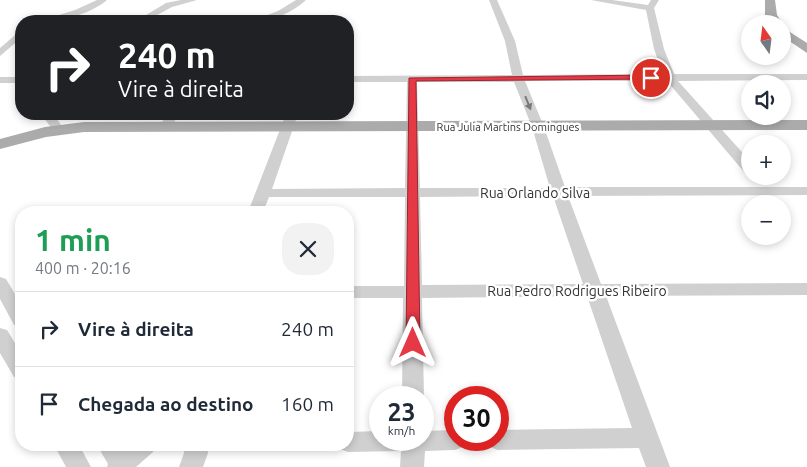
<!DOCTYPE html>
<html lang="pt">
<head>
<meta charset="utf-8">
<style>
	body { margin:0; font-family:Ubuntu,sans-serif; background:#f2f2f3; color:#1f2937; height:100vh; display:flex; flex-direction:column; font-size:19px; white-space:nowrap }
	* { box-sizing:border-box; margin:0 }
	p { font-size:16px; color:#747a83 }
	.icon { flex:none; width:28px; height:28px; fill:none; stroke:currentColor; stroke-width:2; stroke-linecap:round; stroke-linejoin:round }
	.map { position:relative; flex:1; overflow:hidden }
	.side { position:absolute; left:15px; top:206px; width:339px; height:245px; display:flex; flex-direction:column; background:#fff; border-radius:20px; box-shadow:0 2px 8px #0003 }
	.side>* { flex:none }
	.guide { position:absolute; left:15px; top:15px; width:339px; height:105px; border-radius:20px; box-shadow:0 2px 8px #0003; background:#202124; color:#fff; overflow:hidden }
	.needle { width:32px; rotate:346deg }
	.buttons { position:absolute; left:741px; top:15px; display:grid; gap:10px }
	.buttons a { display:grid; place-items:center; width:50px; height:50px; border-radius:50%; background:#fff; box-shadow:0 2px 8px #0003; font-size:25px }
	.speed { position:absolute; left:369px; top:386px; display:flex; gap:10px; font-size:25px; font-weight:700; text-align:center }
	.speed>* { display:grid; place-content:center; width:65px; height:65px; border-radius:50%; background:#fff; box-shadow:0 2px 8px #0003; line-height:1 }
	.speed small { font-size:12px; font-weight:400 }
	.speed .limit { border:8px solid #d22; background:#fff; color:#111 }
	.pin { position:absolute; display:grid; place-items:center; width:42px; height:42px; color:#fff; margin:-21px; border:2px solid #fff; border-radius:50%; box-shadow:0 1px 5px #0007 }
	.me { position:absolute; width:55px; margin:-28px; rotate:0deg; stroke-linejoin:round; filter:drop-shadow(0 0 4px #0008) }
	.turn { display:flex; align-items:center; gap:18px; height:105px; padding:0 20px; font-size:22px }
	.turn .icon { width:65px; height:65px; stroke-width:2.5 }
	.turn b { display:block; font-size:35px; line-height:42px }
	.round { display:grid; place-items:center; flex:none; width:52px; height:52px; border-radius:20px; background:#f2f2f3 }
	.overview { display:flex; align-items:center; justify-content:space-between; height:85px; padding:0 20px }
	h1 { font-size:30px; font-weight:700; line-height:38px; color:#1e9e55 }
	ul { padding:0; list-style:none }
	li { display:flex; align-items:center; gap:15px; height:75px; padding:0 20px; border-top:1px solid #e0e1e3 }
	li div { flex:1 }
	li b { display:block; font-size:19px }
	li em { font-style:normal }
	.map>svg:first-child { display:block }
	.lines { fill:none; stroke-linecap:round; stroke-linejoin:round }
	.minor { fill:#d0d0d0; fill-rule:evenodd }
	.major { fill:#ababab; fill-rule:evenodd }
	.oneway { fill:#7a7a7a }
	.route { fill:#e63946; stroke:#96252e }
	.labels { text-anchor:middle; stroke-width:5; stroke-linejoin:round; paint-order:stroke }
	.far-street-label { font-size:11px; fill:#333; stroke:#fff }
	.street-label { font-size:14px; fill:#333; stroke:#fff }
</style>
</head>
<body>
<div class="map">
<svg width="807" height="467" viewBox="0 0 807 467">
	<rect width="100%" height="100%" fill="#fff"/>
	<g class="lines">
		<path class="minor" d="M97 0H107C91 14 61 22 40 21L75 10Z
			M181 0H197L172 7 146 21H136L166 3Z
			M296 0H306C292 13 271 22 252 21L278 11Z
			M489 0H497L515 41 523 75 663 74 654 49 646 10 591 0H612L648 5 651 0H659L654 8 664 49 674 74H807V80L678 81 750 161V174L745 173 667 81H525L544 127 565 187H807V195L568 196 601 284 807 283V295L606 296 670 467H646L639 448 498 450 490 447 486 440H498V430L632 428 587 296 422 298 424 398 422 401V398H402L403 298H348V286H404L405 197H269L263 212H248L286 114H298L272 189 405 188 407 82H348V76L512 75 505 41ZM417 82H514L532 127 550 188H420ZM553 196 583 284 422 285 420 197Z
			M21 30V38L0 56V48Z
			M0 77H21V83H0Z
			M41 114H53L65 130 63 133H55Z
			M168 114H180L168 130H160L158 127Z
			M0 277 6 279 21 304V327L14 325 0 299Z
			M0 328 7 330 21 353V379L14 377 0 353Z
			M455 430V440H467L463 447 455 450 425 451 424 467H400L401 451 348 452 340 449 338 445H348V432L380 431V440H422V431Z
			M54 445H79L91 467H66Z
			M97 445H122L124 448 128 445H157L153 452 136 467H107L108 464Z
			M183 445H207L208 453 203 467H179L184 453Z"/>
		<path class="major" d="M765 0H775L777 15 783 24H771L765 15Z
			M782 27 807 43V53L782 36Z
			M807 120V130L84 132 46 137 0 149V139L45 127 84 122Z"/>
	</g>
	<defs><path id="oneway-solid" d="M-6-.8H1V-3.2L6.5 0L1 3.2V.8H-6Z" transform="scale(1.25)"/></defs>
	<use class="oneway" href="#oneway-solid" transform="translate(528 103) rotate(68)"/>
	<path class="route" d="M651 75 654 76V79L416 81 420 343 413 348 408 347 406 343 409 78Z"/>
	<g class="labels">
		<g class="far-street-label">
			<text x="508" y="131">Rua Julia Martins Domingues</text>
		</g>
		<g class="street-label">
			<text x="535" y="198">Rua Orlando Silva</text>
			<text x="577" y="296">Rua Pedro Rodrigues Ribeiro</text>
		</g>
	</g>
</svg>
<div class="buttons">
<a><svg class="needle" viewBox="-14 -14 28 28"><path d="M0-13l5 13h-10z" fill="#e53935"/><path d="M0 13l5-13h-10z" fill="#747a83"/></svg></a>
<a><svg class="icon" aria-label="sound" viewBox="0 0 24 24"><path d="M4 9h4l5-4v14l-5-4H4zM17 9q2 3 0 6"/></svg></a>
<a>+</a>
<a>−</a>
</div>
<div class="speed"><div>23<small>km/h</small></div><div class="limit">30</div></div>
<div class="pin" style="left:651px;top:78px;background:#d93025"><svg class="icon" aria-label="arrive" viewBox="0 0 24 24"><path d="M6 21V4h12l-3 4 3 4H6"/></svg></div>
<svg class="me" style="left:413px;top:343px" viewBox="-20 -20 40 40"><path d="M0-17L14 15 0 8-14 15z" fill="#e63946" stroke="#fff" stroke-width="4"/></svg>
<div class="guide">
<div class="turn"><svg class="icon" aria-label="right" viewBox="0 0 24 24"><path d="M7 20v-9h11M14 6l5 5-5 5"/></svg><div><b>240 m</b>Vire à direita</div></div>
</div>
<section class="side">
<div class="overview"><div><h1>1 min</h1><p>400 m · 20:16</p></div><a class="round"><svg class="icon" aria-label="close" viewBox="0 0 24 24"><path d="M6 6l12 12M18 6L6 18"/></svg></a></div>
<ul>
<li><svg class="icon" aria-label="right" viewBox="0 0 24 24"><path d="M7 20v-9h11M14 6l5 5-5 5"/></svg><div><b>Vire à direita</b></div><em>240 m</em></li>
<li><svg class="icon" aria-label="arrive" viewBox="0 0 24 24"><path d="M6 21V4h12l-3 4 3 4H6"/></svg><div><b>Chegada ao destino</b></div><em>160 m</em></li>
</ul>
</section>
</div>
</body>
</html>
